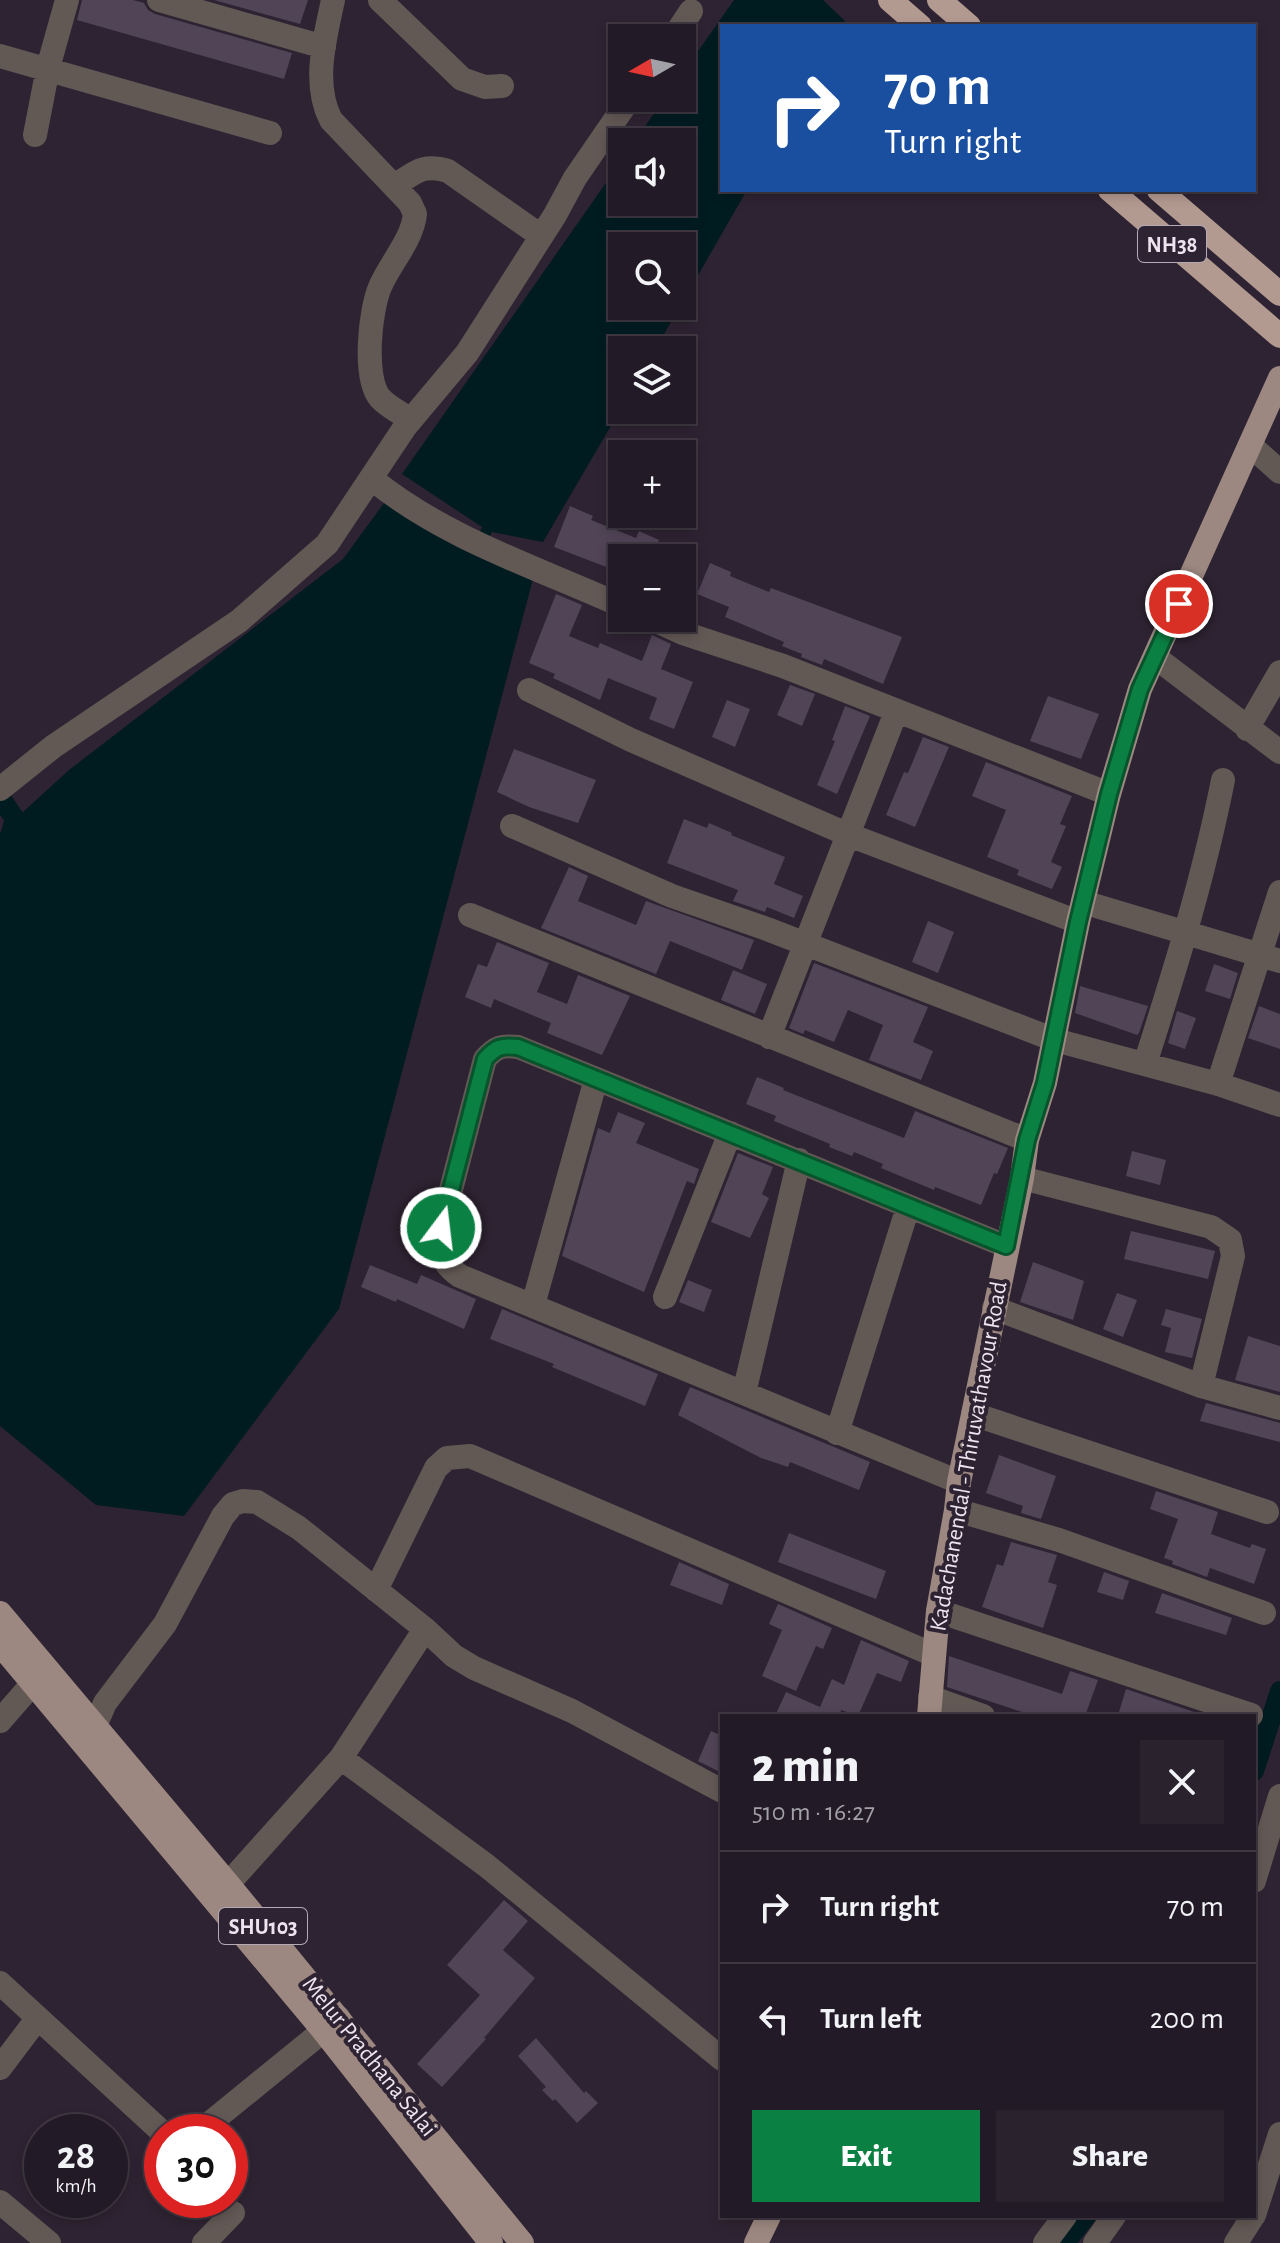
<!DOCTYPE html>
<html lang="en">
<head>
<meta charset="utf-8">
<style>
	body { margin:0; font-family:"Alegreya Sans",sans-serif; background:#2a232e; color:#f1f3f6; height:100vh; display:flex; flex-direction:column; font-size:30px; white-space:nowrap }
	* { box-sizing:border-box; margin:0 }
	p { font-size:26px; color:#a2a1a7 }
	.icon { flex:none; width:44px; height:44px; fill:none; stroke:currentColor; stroke-width:2; stroke-linecap:round; stroke-linejoin:round }
	.map { position:relative; flex:1; overflow:hidden }
	.side { position:absolute; left:720px; top:1714px; width:536px; height:504px; display:flex; flex-direction:column; background:#221a26; border-radius:0px; box-shadow:0 4px 12px #0003,0 0 0 2px #3f3843 }
	.side>* { flex:none }
	.hud { position:absolute; left:720px; top:24px; width:536px; height:168px; border-radius:0px; box-shadow:0 4px 12px #0003,0 0 0 2px #3f3843; background:#1a4fa0; color:#fff; overflow:hidden }
	.needle { width:52px; rotate:261deg }
	.tools { position:absolute; left:608px; top:24px; display:grid; gap:16px }
	.tools a { display:grid; place-items:center; width:88px; height:88px; border-radius:0px; background:#221a26; box-shadow:0 4px 12px #0003,0 0 0 2px #3f3843; font-size:40px }
	.speed { position:absolute; left:24px; top:2114px; display:flex; gap:16px; font-size:40px; font-weight:700; text-align:center }
	.speed>* { display:grid; place-content:center; width:104px; height:104px; border-radius:50%; background:#221a26; box-shadow:0 4px 12px #0003,0 0 0 2px #3f3843; line-height:1 }
	.speed small { font-size:20px; font-weight:400 }
	.speed .limit { border:12px solid #d22; background:#fff; color:#111 }
	.pin { position:absolute; display:grid; place-items:center; width:68px; height:68px; color:#fff; margin:-34px; border:4px solid #fff; border-radius:50%; box-shadow:0 2px 8px #0007 }
	.me { position:absolute; width:88px; margin:-44px; rotate:15deg; stroke-linejoin:round; filter:drop-shadow(0 0 6px #0008) }
	.turn { display:flex; align-items:center; gap:28px; height:168px; padding:0 32px; font-size:36px }
	.turn .icon { width:104px; height:104px; stroke-width:2.5 }
	.turn b { display:block; font-size:56px; line-height:68px }
	.round { display:grid; place-items:center; flex:none; width:84px; height:84px; border-radius:0px; background:#2a232e }
	.head { display:flex; align-items:center; justify-content:space-between; height:136px; padding:0 32px }
	h1 { font-size:48px; font-weight:800; line-height:60px }
	.action { display:flex; gap:16px; margin-top:auto; padding:16px 32px }
	.action a { flex:1; height:92px; border-radius:0px; background:#0b8043; color:#fff; font-size:32px; font-weight:800; line-height:92px; text-align:center }
	.action a+a { background:#2a232e; color:#f1f3f6 }
	ul { padding:0; list-style:none }
	li { display:flex; align-items:center; gap:24px; height:112px; padding:0 32px; border-top:2px solid #3f3843 }
	li div { flex:1 }
	li b { display:block; font-size:30px }
	li em { font-style:normal }
	.map>svg:first-child { display:block }
	.water { fill:#011c21 }
	.lines { fill:none; stroke-linecap:round; stroke-linejoin:round }
	.canal { stroke:#011c21; stroke-width:20 }
	.building { fill:#504456 }
	.minor { stroke:#625854; stroke-width:24 }
	.major { stroke:#9c8880; stroke-width:24 }
	.highway { stroke:#b39a91; stroke-width:24 }
	.route-casing { stroke:#07532c; stroke-width:20 }
	.route { stroke:#0b8043; stroke-width:14 }
	.labels { text-anchor:middle; stroke-width:8; stroke-linejoin:round; paint-order:stroke }
	.shield { fill:#2e2332; stroke:#b3aab6; stroke-width:2 }
	.shield-label { font-size:22px; font-weight:bold; fill:#ece4ef }
	.street-label { font-size:24px; fill:#ece4ef; stroke:#2e2332 }
</style>
</head>
<body>
<div class="map">
<svg width="1280" height="2243" viewBox="0 0 1280 2243">
	<rect width="100%" height="100%" fill="#2e2332"/>
	<path class="water" d="M734 0H823L845 21 842 26H722V190H747L682 303V246H622V306H680L655 350H622V407L543 542 492 532 482 552 533 579 339 1309 184 1516 96 1505 0 1426V833L69 770 343 559 384 503 473 547 482 527 402 474 622 160V202H682V142H634L665 98H682V74Z"/>
	<g class="lines">
		<path class="canal" d="M0 797 15 819 0 871
			M1254 1771 1280 1691
			M1065 2243 1086 2216"/>
	</g>
	<path class="building" d="M82 0H133L144 3 148 10 155 14 292 53 284 79 77 20Z
		M214 0H308L300 24Z
		M570 506 593 516 591 520 636 538 639 531 659 540 652 558H622V573L554 547Z
		M710 563 731 572 730 576 769 592 771 588 902 637 883 684 824 659 822 665 801 657 802 654 782 646 784 642 725 617 729 607 697 594Z
		M556 594 582 605 569 636 598 648 600 643 642 661 652 635 671 644 661 669 693 682 674 729 649 719 657 698 608 678 600 700 553 678 555 674 529 663Z
		M790 685 815 694 802 726 777 715Z
		M1048 696 1099 714 1081 759 1030 741Z
		M727 700 750 709 735 747 712 737Z
		M845 706 870 716 837 794 817 785 835 741 832 740Z
		M923 737 949 747 915 827 886 815 904 772 908 773Z
		M514 749 596 780 578 823 529 807 497 792Z
		M986 762 1072 796 1060 824 1066 826 1051 862 1062 867 1052 889 1017 875 1019 870 987 857 1006 810 972 796Z
		M684 819 707 828 709 823 732 833 731 835 785 857 774 884 803 896 794 918 767 907 765 912 733 901 738 890 667 863Z
		M569 867 588 876 578 901 636 925 646 901 754 940 742 970 670 941 656 974 541 928Z
		M928 921 954 932 938 973 912 962Z
		M497 942 549 963 537 992 567 1004 578 975 630 996 602 1055 547 1033 551 1023 494 999 491 1008 465 997 478 964 487 967Z
		M814 963 928 1007 913 1042 933 1051 921 1080 869 1060 883 1025 848 1010 834 1042 805 1030 803 1034 789 1028Z
		M1214 964 1238 973 1230 999 1205 991Z
		M733 970 767 984 755 1014 721 1000Z
		M1080 986 1148 1006 1139 1033 1137 1035 1075 1013Z
		M1259 1006 1280 1014V1049L1248 1038Z
		M1177 1011 1196 1018 1185 1049 1168 1043Z
		M757 1077 784 1088 783 1090 904 1138 915 1111 1008 1148 997 1174 994 1173 981 1205 935 1187 934 1190 881 1168 883 1164 854 1152 852 1156 829 1147 830 1144 774 1121 776 1116 746 1104Z
		M618 1112 645 1123 636 1143 699 1169 694 1184 687 1181 644 1292 562 1256 598 1128 610 1133Z
		M1132 1151 1166 1160 1160 1185 1126 1176Z
		M738 1153 773 1167 762 1194 769 1198 750 1238 711 1222Z
		M1131 1231 1215 1251 1208 1279 1124 1259Z
		M1033 1262 1084 1281 1073 1320 1020 1302Z
		M370 1265 417 1284 421 1275 476 1299 464 1329 397 1299 396 1302 361 1287Z
		M688 1280 712 1290 704 1312 679 1302Z
		M1117 1293 1137 1300 1123 1337 1103 1329Z
		M502 1309 658 1374 645 1406 552 1367 554 1364 490 1339Z
		M1166 1309 1202 1319 1192 1358 1165 1352 1171 1328 1161 1325Z
		M1248 1336 1280 1346V1392L1235 1380Z
		M690 1387 870 1462 859 1490 790 1462 788 1467 761 1458 678 1415Z
		M1206 1403 1280 1423V1442L1200 1421Z
		M999 1455 1056 1476 1041 1519 1021 1513 1023 1506 986 1493Z
		M1156 1491 1218 1512 1211 1534 1250 1548 1252 1544 1266 1549 1254 1584 1210 1568 1207 1577 1172 1564 1173 1561 1164 1558 1178 1519 1150 1509Z
		M789 1533 886 1571 876 1599 778 1562Z
		M1011 1542 1057 1555 1048 1582 1057 1585 1043 1628 982 1607 997 1564 1003 1566Z
		M679 1562 729 1584 722 1605 670 1585Z
		M1104 1572 1129 1581 1123 1600 1097 1592Z
		M1162 1593 1232 1618 1226 1635 1155 1613Z
		M778 1604 832 1628 823 1649 816 1646 796 1691 762 1676 782 1630 769 1624Z
		M861 1640 909 1661 901 1682 877 1673 858 1716 841 1710 840 1716H775L786 1692 820 1707 832 1679 844 1685Z
		M949 1656 1062 1694 1070 1671 1098 1680 1085 1716H1034L947 1687Z
		M1126 1689 1206 1716H1131L1119 1712Z
		M711 1731 722 1736V1773L698 1761Z
		M504 1900 528 1921 503 1950 535 1978 484 2038 486 2039 442 2087 417 2064 480 1995 447 1965Z
		M536 2038 584 2093 586 2091 598 2103 577 2123 555 2099 553 2101 542 2090 546 2087 518 2056Z"/>
	<g class="lines">
		<path class="minor" d="M159 0 324 47
			M333 0C325 38 312 84 331 120L410 203 415 214C412 241 390 263 380 287 370 310 363 378 380 398 388 407 401 413 411 420
			M380 0 462 79 485 87 502 86
			M673 38 691 11
			M0 56 270 133
			M35 135 48 68 67 0
			M394 186C415 173 422 163 448 171L541 236
			M1250 445 1280 472
			M372 479C446 539 536 567 622 606
			M650 618 683 633 783 666 1109 794
			M1155 657 1280 752
			M529 690 631 740 849 835 1078 922
			M1247 729 1280 672
			M0 789 54 746 239 621 327 544 405 427 467 353 555 215 575 178 630 98
			M512 826 672 896 767 929 1055 1040 1218 1084 1280 1105
			M1083 902 1280 961
			M470 915 1027 1140
			M769 1037 896 712
			M1145 1064C1175 970 1204 876 1223 780
			M1218 1084 1280 892
			M1022 1178 1211 1227 1230 1240 1233 1256 1201 1386
			M665 1297 730 1133
			M533 1305 596 1079
			M994 1308 1201 1386 1280 1408
			M744 1393 799 1160
			M973 1414 1267 1512
			M837 1433 908 1207
			M959 1482 460 1276C441 1263 438 1251 441 1228L485 1059C496 1047 501 1045 518 1047L1006 1246
			M956 1510 1059 1540 1264 1613
			M376 1590 436 1468 447 1458 470 1456 934 1655
			M938 1611 1251 1715
			M425 1629 454 1656 474 1668 572 1711 722 1791
			M930 1697 983 1716
			M0 1721 34 1682
			M95 1726 105 1703 165 1624 223 1516 233 1504 243 1501 257 1502 299 1528 425 1629 341 1758 487 1866 722 2059
			M1254 1881 1280 1796
			M228 1884 341 1758
			M0 1983 162 2132
			M0 2068 37 2019
			M199 2132 339 2018
			M0 2202 49 2243
			M1254 2215 1280 2134
			M204 2243 233 2213
			M1045 2243 1065 2216
			M1095 2243 1114 2216
			M1236 2243 1253 2216"/>
		<path class="major" d="M0 1613 228 1884 522 2243
			M0 1644 323 2030 491 2243
			M929 1716 938 1611 956 1510 959 1482 1022 1178 1027 1140 1045 1083 1078 922 1109 794 1140 689 1280 378
			M756 2243 769 2216"/>
		<path class="highway" d="M890 0 920 26
			M939 0 969 26
			M1110 190 1280 336
			M1159 190 1280 294"/>
	</g>
	<g class="lines">
		<defs>
			<path id="route" d="M441 1228 485 1059C496 1047 501 1045 518 1047L1006 1246 1027 1140 1045 1083 1078 922 1109 794 1140 689 1179 604"/>
		</defs>
		<use href="#route" class="route-casing"/>
		<use href="#route" class="route"/>
	</g>
	<g class="labels">
		<g class="shield">
			<rect x="1138" y="226" width="68" height="36" rx="6"/>
			<rect x="219" y="1908" width="88" height="36" rx="6"/>
		</g>
		<g class="shield-label">
			<text x="1172" y="252">NH38</text>
			<text x="263" y="1934">SHU103</text>
		</g>
		<g class="street-label">
			<text transform="translate(968 1456) rotate(-80)" y="8">Kadachanendal - Thiruvathavour Road</text>
			<text transform="translate(370 2056) rotate(51)" y="8">Melur Pradhana Salai</text>
		</g>
	</g>
</svg>
<div class="tools">
<a><svg class="needle" viewBox="-14 -14 28 28"><path d="M0-13l5 13h-10z" fill="#e53935"/><path d="M0 13l5-13h-10z" fill="#a2a1a7"/></svg></a>
<a><svg class="icon" aria-label="sound" viewBox="0 0 24 24"><path d="M4 9h4l5-4v14l-5-4H4zM17 9q2 3 0 6"/></svg></a>
<a><svg class="icon" aria-label="search" viewBox="0 0 24 24"><circle cx="10" cy="10" r="6"/><path d="M15 15l6 6"/></svg></a>
<a><svg class="icon" aria-label="layers" viewBox="0 0 24 24"><path d="M12 4l9 5-9 5-9-5zM3 14l9 5 9-5"/></svg></a>
<a>+</a>
<a>−</a>
</div>
<div class="speed"><div>28<small>km/h</small></div><div class="limit">30</div></div>
<div class="pin" style="left:1179px;top:604px;background:#d93025"><svg class="icon" aria-label="arrive" viewBox="0 0 24 24"><path d="M6 21V4h12l-3 4 3 4H6"/></svg></div>
<svg class="me" style="left:441px;top:1228px" viewBox="-20 -20 40 40"><circle r="17" fill="#0b8043" stroke="#fff" stroke-width="3"/><path d="M0-11L8 9 0 5-8 9z" fill="#fff"/></svg>
<div class="hud">
<div class="turn"><svg class="icon" aria-label="right" viewBox="0 0 24 24"><path d="M7 20v-9h11M14 6l5 5-5 5"/></svg><div><b>70 m</b>Turn right</div></div>
</div>
<section class="side">
<div class="head"><div><h1>2 min</h1><p>510 m · 16:27</p></div><a class="round"><svg class="icon" aria-label="close" viewBox="0 0 24 24"><path d="M6 6l12 12M18 6L6 18"/></svg></a></div>
<ul>
<li><svg class="icon" aria-label="right" viewBox="0 0 24 24"><path d="M7 20v-9h11M14 6l5 5-5 5"/></svg><div><b>Turn right</b></div><em>70 m</em></li>
<li><svg class="icon" aria-label="left" viewBox="0 0 24 24"><path d="M17 20v-9H6M10 6l-5 5 5 5"/></svg><div><b>Turn left</b></div><em>200 m</em></li>
</ul>
<div class="action"><a>Exit</a><a>Share</a></div>
</section>
</div>
</body>
</html>
